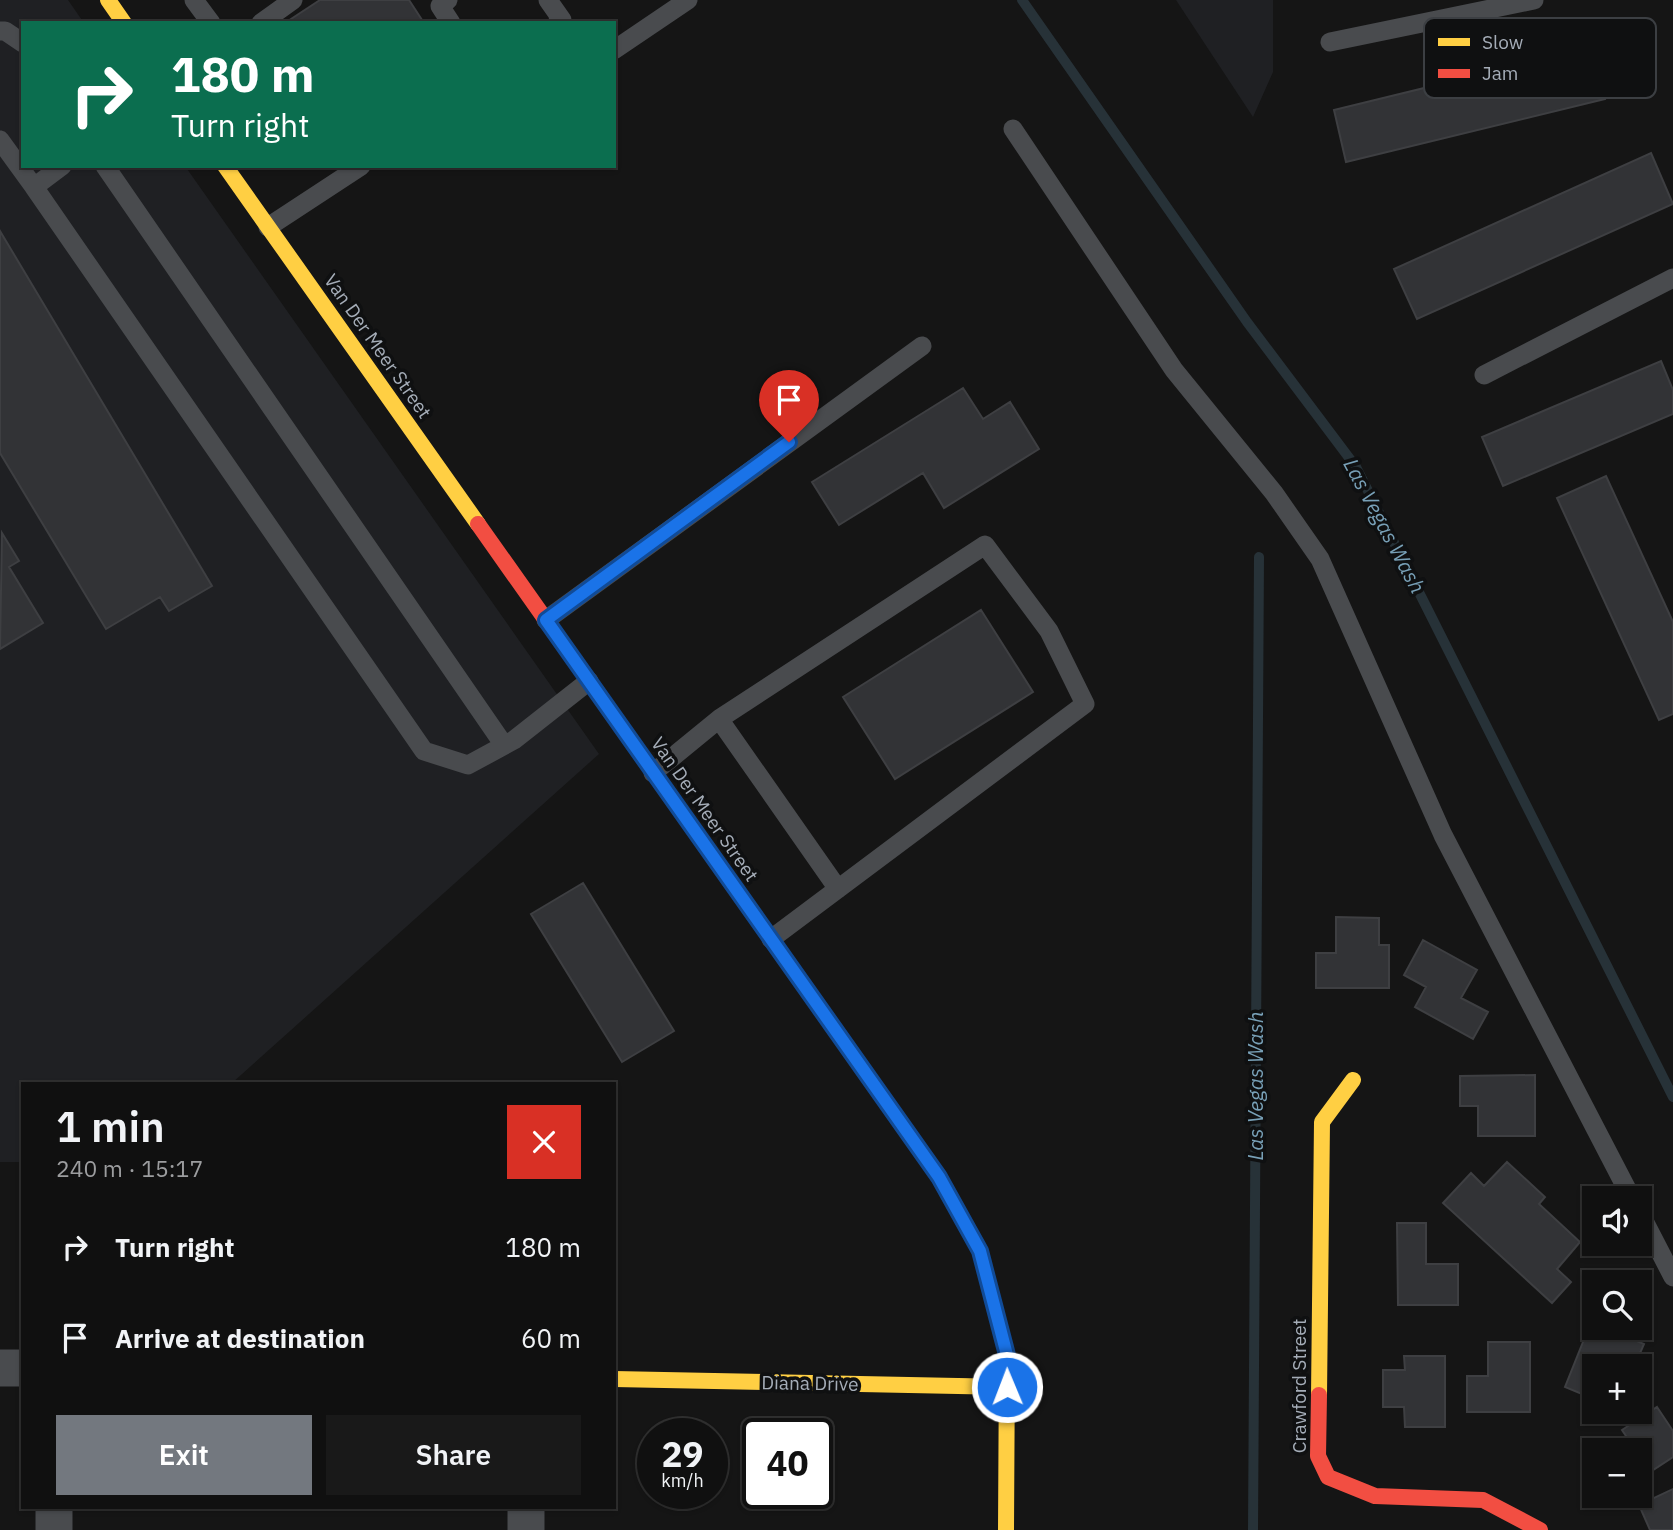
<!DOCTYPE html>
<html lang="en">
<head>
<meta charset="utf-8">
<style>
	body { margin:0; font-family:"IBM Plex Sans",sans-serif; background:#191919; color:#f1f3f6; height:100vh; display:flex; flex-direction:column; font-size:26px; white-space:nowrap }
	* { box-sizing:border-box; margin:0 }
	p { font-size:23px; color:#9c9d9f }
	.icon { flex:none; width:38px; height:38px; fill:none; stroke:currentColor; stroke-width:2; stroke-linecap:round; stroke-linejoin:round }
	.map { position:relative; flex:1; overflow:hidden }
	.sheet { position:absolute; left:21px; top:1082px; width:595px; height:427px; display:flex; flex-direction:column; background:#101010; border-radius:0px; box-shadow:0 2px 5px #0004,0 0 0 2px #303030 }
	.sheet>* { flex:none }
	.guide { position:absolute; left:21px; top:21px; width:595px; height:147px; border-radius:0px; box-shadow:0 2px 5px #0004,0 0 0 2px #303030; background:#0b6e4f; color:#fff; overflow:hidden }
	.buttons { position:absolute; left:1582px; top:1186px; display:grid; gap:14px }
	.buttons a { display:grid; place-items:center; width:70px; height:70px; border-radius:0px; background:#101010; box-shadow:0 2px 5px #0004,0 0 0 2px #303030; font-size:35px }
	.speed { position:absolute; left:637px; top:1418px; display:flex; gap:14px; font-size:35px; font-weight:700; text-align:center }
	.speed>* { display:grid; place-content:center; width:91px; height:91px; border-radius:50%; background:#101010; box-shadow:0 2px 5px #0004,0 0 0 2px #303030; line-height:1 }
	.speed small { font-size:18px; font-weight:400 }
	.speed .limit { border:4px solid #111; border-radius:10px; background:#fff; color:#111 }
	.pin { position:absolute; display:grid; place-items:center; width:60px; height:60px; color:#fff; margin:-72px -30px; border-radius:50% 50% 50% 0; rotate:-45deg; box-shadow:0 0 7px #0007 }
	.pin .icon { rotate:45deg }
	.me { position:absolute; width:77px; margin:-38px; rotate:359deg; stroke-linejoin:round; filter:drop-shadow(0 0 5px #0008) }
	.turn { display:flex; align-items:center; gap:24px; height:147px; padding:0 35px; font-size:32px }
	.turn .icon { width:91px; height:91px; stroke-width:2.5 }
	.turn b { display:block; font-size:49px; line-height:60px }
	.round { display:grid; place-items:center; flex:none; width:74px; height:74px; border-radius:0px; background:#191919 }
	.headline { display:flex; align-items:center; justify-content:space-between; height:119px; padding:0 35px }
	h1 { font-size:42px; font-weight:600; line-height:52px }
	.button { display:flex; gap:14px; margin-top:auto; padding:14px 35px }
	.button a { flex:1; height:80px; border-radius:0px; background:#73787f; color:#fff; font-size:28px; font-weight:600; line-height:80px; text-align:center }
	.button a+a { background:#191919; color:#f1f3f6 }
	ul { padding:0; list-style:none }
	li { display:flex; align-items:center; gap:21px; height:91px; padding:0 35px }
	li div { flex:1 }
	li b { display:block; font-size:26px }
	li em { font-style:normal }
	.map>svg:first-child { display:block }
	.built { fill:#1f2023 }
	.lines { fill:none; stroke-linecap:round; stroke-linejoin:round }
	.stream { stroke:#273238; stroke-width:10 }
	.building { fill:#323336; stroke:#3e3f42; stroke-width:2 }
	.lane { stroke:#494b4e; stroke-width:19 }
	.street { stroke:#494b4e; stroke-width:37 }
	.slow { stroke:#ffcf43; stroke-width:16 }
	.jam { stroke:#f24e42; stroke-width:16 }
	.route-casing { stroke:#114b97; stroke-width:18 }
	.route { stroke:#1a73e8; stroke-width:12 }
	.labels { text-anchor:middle; stroke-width:7; stroke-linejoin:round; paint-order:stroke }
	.street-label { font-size:19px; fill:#a5adb8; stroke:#0f1011 }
	.water-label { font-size:21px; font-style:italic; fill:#78a0b7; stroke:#0f1011 }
	.key { fill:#0f1011; stroke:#3c3f43; stroke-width:2 }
	.key-label { font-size:19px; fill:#a5adb8 }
</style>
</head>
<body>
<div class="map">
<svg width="1673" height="1530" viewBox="0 0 1673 1530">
	<rect width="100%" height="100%" fill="#151515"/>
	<path class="built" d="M0 0H68L84 23H23V166H185L599 754 232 1083H23V1162H0Z
		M1176 0H1273V72L1253 117Z"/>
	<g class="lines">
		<path class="stream" d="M1022 0 1247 322 1356 467 1673 1097
			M1253 1530 1259 557"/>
	</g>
	<path class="building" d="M320 0H409L424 23H285Z
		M1592 47 1605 99 1346 162 1334 110Z
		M1651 153 1673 204 1417 319 1394 269Z
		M0 231 212 586 169 611 160 597 106 629 0 453Z
		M1661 361 1673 390V414L1503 486 1482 437Z
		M963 388 983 419 1010 402 1039 449 944 508 923 473 839 525 812 482Z
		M1606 476 1673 622V714L1659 720 1557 498Z
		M2 533 19 561 9 567 43 623 0 649Z
		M981 610 1033 692 895 779 843 697Z
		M583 883 674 1031 622 1062 531 914Z
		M1336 917 1379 918V945H1389V988H1316V953H1336Z
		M1423 940 1477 970 1461 998 1488 1012 1473 1039 1415 1007 1426 987 1404 975Z
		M1535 1075V1136H1478V1106H1460V1076Z
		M1507 1162 1545 1197 1539 1204 1580 1242 1557 1269 1571 1282 1552 1303 1443 1203 1471 1173 1484 1186Z
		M1397 1223H1426V1264H1458V1305H1398Z
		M1591 1322 1594 1324V1328H1606L1644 1344 1634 1367H1594V1399L1565 1387Z
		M1488 1342H1530V1412H1467V1376H1488Z
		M1404 1356H1445V1427H1405L1404 1407H1383V1370H1405Z
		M1657 1407 1673 1431V1457L1650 1472 1640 1456V1451H1636L1622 1430Z
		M1673 1489V1530H1650L1639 1505Z"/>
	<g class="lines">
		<path class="lane" d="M194 0 211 23
			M448 0 440 6 451 23
			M548 0 562 20 557 23
			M261 23 293 0
			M0 31H5L23 43
			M1330 42 1534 0
			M614 50 688 0
			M1013 129 1174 370 1274 493 1320 559 1443 835 1632 1199
			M0 140 34 187 62 166
			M105 166 504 745
			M34 187 424 751 468 765 514 740 589 681
			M268 227 361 166
			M1484 375 1673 278
			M546 620 922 346
			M653 773 719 719
			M771 939 1085 704 1049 631 985 545 719 719 838 889
			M1640 1213 1673 1277"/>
		<path class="street" d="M0 1368H23
			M54 1530V1507
			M526 1530V1507"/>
		<path class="slow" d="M108 0 124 23
			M225 166 478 524
			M798 977 939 1177 980 1251 1007 1355 1006 1530
			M614 1379 1007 1387
			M1319 1395 1322 1122 1353 1080"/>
		<path class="jam" d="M478 524 798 977
			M1319 1395 1318 1456 1328 1477 1375 1496 1483 1500 1540 1530"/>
	</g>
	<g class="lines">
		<defs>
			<path id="route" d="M789 442 546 620 939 1177 980 1251 1007 1355V1387"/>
		</defs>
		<use href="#route" class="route-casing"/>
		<use href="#route" class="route"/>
	</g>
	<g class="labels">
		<g class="street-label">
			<text transform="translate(378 346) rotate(55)" y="7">Van Der Meer Street</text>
			<text transform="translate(705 809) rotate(55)" y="7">Van Der Meer Street</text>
			<text transform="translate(810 1383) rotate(1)" y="7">Diana Drive</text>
			<text transform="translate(1299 1386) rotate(-90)" y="7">Crawford Street</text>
		</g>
		<g class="water-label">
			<text transform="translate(1384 526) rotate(62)" y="7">Las Vegas Wash</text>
			<text transform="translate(1256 1086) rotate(-90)" y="7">Las Vegas Wash</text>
		</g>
	</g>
	<rect x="1424" y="18" width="232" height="80" rx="10" class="key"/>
	<rect x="1438" y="38" width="32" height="8" fill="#ffcf43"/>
	<rect x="1438" y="69" width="32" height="9" fill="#f24e42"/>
	<g class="key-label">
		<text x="1482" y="49">Slow</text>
		<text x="1482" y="80">Jam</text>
	</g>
</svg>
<div class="buttons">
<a><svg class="icon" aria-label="sound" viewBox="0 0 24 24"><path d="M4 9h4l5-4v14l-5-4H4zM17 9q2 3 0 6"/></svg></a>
<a><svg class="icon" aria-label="search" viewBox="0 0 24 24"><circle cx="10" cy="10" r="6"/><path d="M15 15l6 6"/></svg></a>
<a>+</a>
<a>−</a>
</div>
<div class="speed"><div>29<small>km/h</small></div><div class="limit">40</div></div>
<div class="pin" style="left:789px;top:442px;background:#d93025"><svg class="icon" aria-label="arrive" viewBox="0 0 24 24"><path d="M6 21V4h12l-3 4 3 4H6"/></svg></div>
<svg class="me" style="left:1007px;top:1387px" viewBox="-20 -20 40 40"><circle r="17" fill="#1a73e8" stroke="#fff" stroke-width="3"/><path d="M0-11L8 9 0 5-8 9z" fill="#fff"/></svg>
<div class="guide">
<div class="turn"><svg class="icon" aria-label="right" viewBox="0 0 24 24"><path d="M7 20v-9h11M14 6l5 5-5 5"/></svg><div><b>180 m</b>Turn right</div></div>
</div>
<section class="sheet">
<div class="headline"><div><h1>1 min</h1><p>240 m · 15:17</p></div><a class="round" style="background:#d93025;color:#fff"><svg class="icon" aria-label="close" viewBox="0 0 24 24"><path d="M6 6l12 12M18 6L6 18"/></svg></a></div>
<ul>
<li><svg class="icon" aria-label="right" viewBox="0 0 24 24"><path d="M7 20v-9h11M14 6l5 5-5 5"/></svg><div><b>Turn right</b></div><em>180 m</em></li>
<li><svg class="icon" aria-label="arrive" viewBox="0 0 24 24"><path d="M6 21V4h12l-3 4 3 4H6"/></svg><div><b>Arrive at destination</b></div><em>60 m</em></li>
</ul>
<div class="button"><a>Exit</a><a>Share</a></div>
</section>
</div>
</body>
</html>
